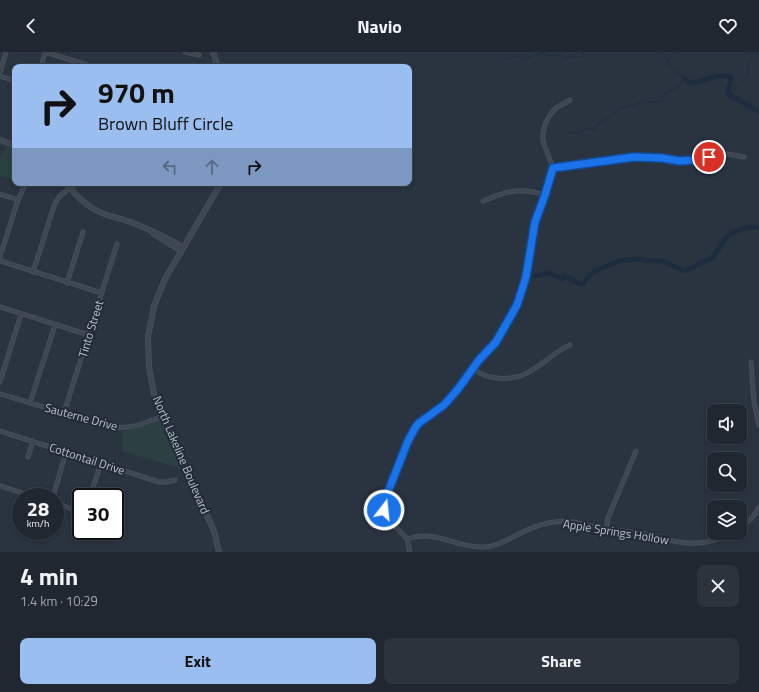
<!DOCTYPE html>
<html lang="en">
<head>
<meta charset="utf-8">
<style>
	body { margin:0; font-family:"Titillium Web",sans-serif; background:#2d333d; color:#f1f3f6; height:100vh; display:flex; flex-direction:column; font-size:15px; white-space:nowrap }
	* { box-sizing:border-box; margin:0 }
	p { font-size:13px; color:#a2a5ab }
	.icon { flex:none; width:22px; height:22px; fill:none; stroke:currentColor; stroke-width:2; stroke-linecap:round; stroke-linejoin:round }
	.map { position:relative; height:500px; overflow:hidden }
	.side { display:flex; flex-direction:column; background:#202731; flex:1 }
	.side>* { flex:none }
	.hud { position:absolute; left:12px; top:12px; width:400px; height:122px; border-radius:8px; box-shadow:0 2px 6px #0003,0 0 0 1px #3d444d; background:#9bbef0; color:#111; overflow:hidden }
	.buttons { position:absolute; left:707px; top:352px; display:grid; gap:8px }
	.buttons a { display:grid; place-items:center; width:40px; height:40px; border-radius:8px; background:#202731; box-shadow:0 2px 6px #0003,0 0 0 1px #3d444d; font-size:20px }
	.speed { position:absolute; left:12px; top:436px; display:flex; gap:8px; font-size:20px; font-weight:700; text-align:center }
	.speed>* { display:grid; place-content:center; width:52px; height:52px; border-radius:50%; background:#202731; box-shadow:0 2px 6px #0003,0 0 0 1px #3d444d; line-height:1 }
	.speed small { font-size:10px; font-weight:400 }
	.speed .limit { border:2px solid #111; border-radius:6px; background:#fff; color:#111 }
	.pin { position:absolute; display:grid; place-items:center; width:34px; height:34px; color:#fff; margin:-17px; border:2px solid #fff; border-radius:50%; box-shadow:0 1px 4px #0007 }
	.me { position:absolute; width:44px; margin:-22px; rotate:16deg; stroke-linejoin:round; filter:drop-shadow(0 0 3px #0008) }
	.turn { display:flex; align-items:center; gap:14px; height:84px; padding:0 20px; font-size:18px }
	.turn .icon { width:52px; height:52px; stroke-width:2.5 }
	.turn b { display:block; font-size:28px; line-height:34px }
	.lanes { display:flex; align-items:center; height:38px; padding:0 20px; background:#0003; justify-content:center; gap:20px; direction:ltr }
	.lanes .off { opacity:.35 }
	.round { display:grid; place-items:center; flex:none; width:42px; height:42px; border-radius:8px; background:#2d333d }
	.headline { display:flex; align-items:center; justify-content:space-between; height:68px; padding:0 20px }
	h1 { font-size:24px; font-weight:700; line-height:30px }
	.cta { display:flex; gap:8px; margin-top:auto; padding:8px 20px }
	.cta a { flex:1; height:46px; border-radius:8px; background:#9bbef0; color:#111; font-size:16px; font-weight:700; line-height:46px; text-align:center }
	.cta a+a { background:#2d333d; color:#f1f3f6 }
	header { display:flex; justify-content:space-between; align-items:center; height:52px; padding:0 20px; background:#202731; font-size:18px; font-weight:700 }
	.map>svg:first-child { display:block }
	.green { fill:#2c4042 }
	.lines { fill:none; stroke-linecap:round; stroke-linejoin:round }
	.stream { stroke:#1d2c3f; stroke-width:1 }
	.river { stroke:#1d2c3f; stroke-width:5 }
	.minor-casing { stroke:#474f5a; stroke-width:5 }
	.tertiary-casing { stroke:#474f5a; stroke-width:6 }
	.minor { stroke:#3e4651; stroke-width:3 }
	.tertiary { stroke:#3e4651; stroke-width:4 }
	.route-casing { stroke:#114b97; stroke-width:10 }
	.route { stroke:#1a73e8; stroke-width:7 }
	.labels { text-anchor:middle; stroke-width:4; stroke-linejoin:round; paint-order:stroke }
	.street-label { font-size:12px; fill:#bbc1cb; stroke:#222b37 }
</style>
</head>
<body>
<header><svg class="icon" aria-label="back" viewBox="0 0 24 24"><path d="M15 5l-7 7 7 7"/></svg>Navio<svg class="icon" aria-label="heart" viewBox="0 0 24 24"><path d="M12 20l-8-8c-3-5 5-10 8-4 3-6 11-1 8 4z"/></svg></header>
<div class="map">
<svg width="759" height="500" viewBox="0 0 759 500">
	<rect width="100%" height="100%" fill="#2a3441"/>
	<path class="green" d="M6 93 15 96V128L0 124V106L4 100Z
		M161 367 181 410 180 416 122 399 123 379 142 375Z"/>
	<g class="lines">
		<path class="stream" d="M505 5 507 7 516 4 527 6 542 1 552 4 558 2 567 5H573
			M577 5 583 4V0
			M667 9 677 0
			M736 47 732 39 747 24 748 12 752 7V0
			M570 80C576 83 584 79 588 76L593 79 600 70 605 68 620 56 627 55 641 50 647 51 660 49 663 43 678 35 681 30 685 27 669 13 665 4 661 0
			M12 82 15 81"/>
		<path class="river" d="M685 27 688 30 692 31 718 24H730L731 26 728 40 729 43 759 59
			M534 224 549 221 562 227 564 224C571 225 576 233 583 232L590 223 597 218 622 208 634 207 652 209H662L685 219 713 205 727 185 731 182 741 177 752 175H759"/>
		<defs>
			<path id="minor" d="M185 0 199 3
				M41 15 45 0 94 15
				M0 21 6 0
				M0 24 15 29
				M553 116 634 105 693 108 720 102H728L744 105
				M0 142 18 148
				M483 149C507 139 520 135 545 143
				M0 205 18 148 26 131
				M0 209 102 241
				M33 220 55 151 60 144 76 131
				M67 231 83 180
				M0 255 89 283
				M751 310 754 350 759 373
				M473 317C490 330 517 329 534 317 547 309 556 299 570 293
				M0 330 21 262
				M0 342 111 375C133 377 143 372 162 364
				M30 351 55 273
				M64 361 117 192
				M0 379 159 430H167L175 428
				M28 405 33 389
				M0 434 35 445
				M53 445 66 400
				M90 445 101 411
				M55 451 81 460
				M740 476 752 466 759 455
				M606 477 608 466 636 399
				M407 487C436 477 455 496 484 495 495 495 505 489 515 484 532 475 554 467 573 470 584 472 595 475 606 477 619 479 632 480 645 482 669 487 681 494 707 490 717 488 725 486 733 481
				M410 500 407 487 386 464 384 458 385 450 408 389 415 376 419 371 443 354 458 337 479 309 496 290 517 253 526 225 535 170 545 143 553 116 543 89V80L546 70 550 63 556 56 570 48"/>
			<path id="tertiary" d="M213 0 218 15
				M0 88 15 93
				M66 131C77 145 89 157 107 163 115 166 125 167 133 171 151 178 167 186 183 195
				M154 182 181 199
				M219 500 214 479 155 347 149 315 148 285 154 254 165 227 221 131"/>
		</defs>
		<use href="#minor" class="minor-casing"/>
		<use href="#tertiary" class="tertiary-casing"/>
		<use href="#minor" class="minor"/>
		<use href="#tertiary" class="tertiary"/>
	</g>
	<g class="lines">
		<defs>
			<path id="route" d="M384 458V450L408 389 415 376 419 371 444 353 458 337 479 308 496 290 517 253 526 225 535 170 545 143 553 116 634 105 662 106 680 109 693 108 709 105"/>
		</defs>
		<use href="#route" class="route-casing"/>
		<use href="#route" class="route"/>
	</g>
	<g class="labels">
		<g class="street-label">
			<text transform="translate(91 277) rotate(-73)" y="4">Tinto Street</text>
			<text transform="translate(81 365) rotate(15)" y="4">Sauterne Drive</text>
			<text transform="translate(181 403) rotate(67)" y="4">North Lakeline Boulevard</text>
			<text transform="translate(87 407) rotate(18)" y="4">Cottontail Drive</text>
			<text transform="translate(616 480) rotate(9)" y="4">Apple Springs Hollow</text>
		</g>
	</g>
</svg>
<div class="buttons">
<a><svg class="icon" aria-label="sound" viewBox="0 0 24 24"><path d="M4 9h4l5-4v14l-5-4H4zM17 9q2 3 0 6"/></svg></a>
<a><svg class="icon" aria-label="search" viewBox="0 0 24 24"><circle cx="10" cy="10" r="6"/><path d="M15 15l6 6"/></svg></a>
<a><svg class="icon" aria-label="layers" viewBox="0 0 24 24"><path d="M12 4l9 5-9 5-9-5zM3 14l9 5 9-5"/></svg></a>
</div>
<div class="speed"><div>28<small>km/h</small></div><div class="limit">30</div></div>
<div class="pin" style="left:709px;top:105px;background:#d93025"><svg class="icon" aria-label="arrive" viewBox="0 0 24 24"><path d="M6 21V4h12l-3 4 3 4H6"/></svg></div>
<svg class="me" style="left:384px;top:458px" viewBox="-20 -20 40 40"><circle r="17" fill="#1a73e8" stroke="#fff" stroke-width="3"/><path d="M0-11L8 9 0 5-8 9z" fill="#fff"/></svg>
<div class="hud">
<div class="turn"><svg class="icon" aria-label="right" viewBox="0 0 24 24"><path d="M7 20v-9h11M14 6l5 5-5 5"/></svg><div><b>970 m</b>Brown Bluff Circle</div></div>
<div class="lanes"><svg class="icon off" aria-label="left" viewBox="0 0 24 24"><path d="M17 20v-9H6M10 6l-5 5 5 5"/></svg><svg class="icon off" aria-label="ahead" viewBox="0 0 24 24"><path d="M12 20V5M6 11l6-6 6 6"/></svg><svg class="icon" aria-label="right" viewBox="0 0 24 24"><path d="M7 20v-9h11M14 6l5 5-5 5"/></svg></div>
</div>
</div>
<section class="side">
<div class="headline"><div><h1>4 min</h1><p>1.4 km · 10:29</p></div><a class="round"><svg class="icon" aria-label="close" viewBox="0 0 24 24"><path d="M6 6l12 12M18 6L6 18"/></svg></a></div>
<div class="cta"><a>Exit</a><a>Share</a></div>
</section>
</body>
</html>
